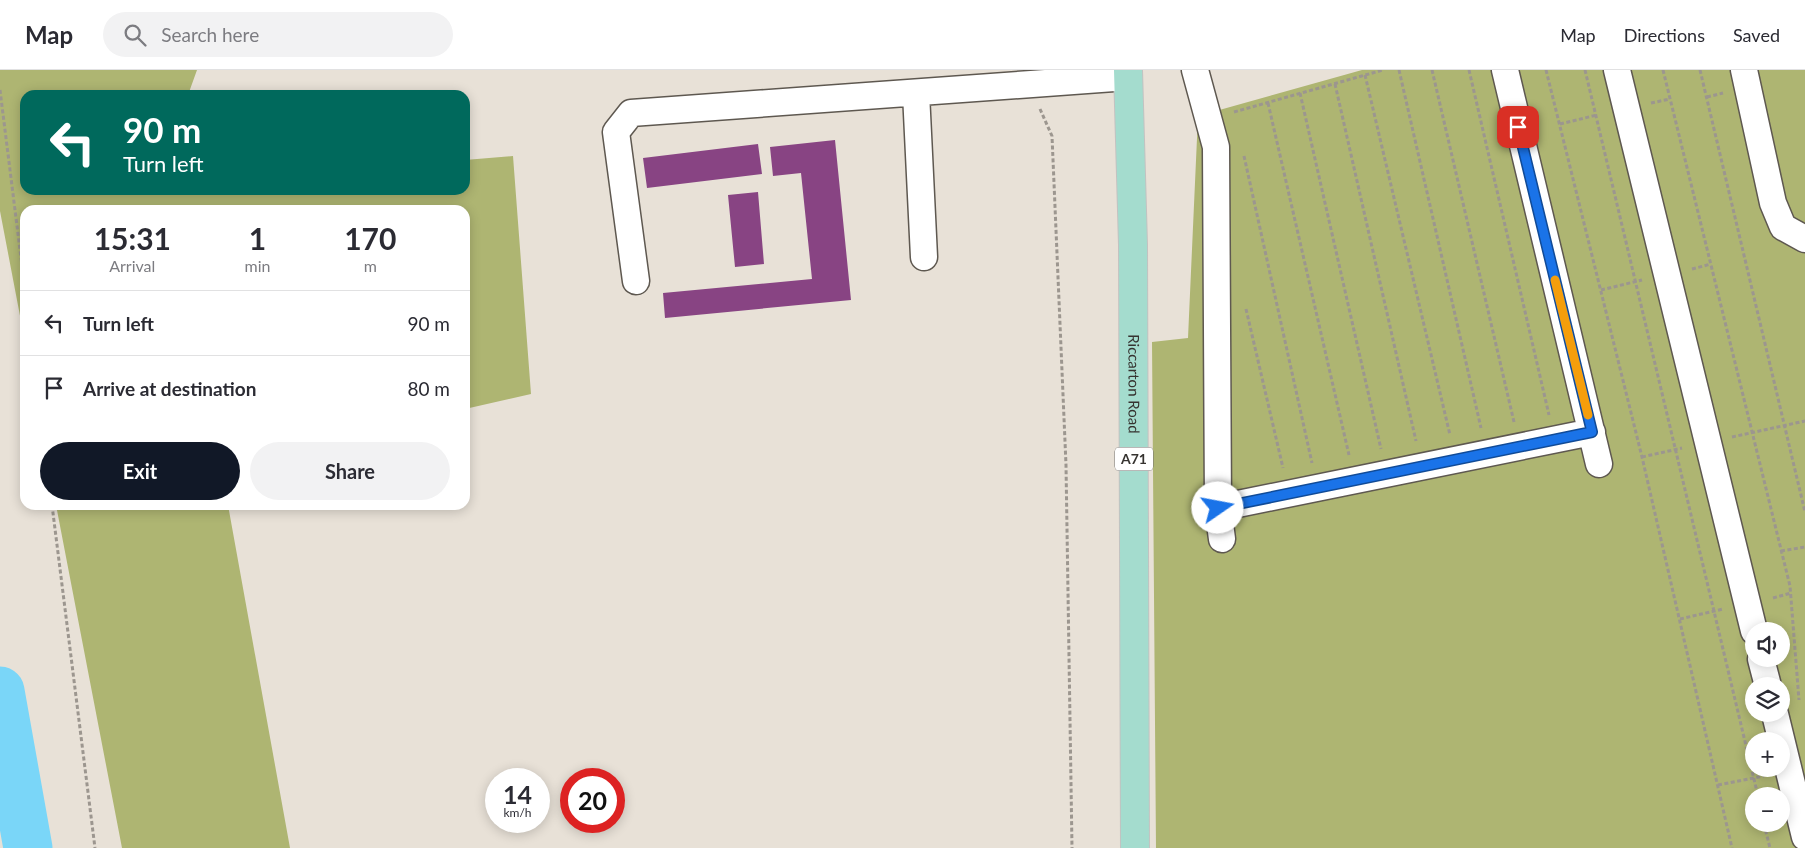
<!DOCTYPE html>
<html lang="en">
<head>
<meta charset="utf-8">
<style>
	body { margin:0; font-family:Lato,sans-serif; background:#f2f2f3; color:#2b2b33; height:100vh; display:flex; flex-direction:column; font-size:19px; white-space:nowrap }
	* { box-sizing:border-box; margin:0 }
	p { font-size:16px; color:#7c7c81 }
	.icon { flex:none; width:28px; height:28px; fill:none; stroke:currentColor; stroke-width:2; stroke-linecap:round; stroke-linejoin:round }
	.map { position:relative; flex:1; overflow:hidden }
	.drawer { position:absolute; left:20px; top:135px; width:450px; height:305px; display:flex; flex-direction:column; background:#fff; border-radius:15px; box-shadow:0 2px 12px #0003 }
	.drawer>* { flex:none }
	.guide { position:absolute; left:20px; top:20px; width:450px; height:105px; border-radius:15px; box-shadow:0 2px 12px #0003; background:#00695c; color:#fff; overflow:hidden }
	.tools { position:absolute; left:1745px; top:552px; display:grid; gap:10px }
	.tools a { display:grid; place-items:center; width:45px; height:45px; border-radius:50%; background:#fff; box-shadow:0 2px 12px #0003; font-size:25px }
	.speed { position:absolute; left:485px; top:698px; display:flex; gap:10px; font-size:25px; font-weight:700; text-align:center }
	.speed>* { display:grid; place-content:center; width:65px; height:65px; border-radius:50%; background:#fff; box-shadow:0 2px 12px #0003; line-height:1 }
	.speed small { font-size:12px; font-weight:400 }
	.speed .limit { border:8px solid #d22; background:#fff; color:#111 }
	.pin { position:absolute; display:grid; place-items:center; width:42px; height:42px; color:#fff; margin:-21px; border-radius:10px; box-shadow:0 2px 8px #0006 }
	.me { position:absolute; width:55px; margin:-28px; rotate:78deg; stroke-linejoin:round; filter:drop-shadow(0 0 4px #0008) }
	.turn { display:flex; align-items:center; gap:18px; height:105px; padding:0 20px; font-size:22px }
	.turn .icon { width:65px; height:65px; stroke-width:2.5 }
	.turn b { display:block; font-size:35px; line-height:42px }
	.eta { display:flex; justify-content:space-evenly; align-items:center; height:85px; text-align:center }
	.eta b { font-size:30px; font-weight:700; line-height:35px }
	.button { display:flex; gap:10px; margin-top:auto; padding:10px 20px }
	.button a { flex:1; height:58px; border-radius:30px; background:#111827; color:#fff; font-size:20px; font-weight:700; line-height:58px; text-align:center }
	.button a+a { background:#f2f2f3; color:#2b2b33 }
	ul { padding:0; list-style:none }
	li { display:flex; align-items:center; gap:15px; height:65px; padding:0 20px; border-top:1px solid #e1e1e2 }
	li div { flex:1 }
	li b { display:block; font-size:19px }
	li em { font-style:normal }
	header { display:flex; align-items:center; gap:30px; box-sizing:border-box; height:70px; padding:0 25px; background:#fff; border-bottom:1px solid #e1e1e2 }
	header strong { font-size:24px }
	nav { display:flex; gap:28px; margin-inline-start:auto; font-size:18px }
	.search { width:350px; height:45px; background:#f2f2f3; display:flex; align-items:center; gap:12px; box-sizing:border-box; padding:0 18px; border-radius:28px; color:#7c7c81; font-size:19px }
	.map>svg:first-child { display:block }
	.green { fill:#aeb572; fill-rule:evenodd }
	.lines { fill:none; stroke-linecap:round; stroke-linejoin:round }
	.river { stroke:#7ad6f8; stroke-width:49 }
	.building { fill:#884483 }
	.minor-casing { stroke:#5e5850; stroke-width:29 }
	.major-casing { stroke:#c3c2c1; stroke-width:30 }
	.path { stroke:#9c968f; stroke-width:3; stroke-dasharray:4 2.5; stroke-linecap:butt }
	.minor { stroke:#fff; stroke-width:26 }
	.major { stroke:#a4dcce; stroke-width:28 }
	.route-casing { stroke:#114b97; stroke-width:12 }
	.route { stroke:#1a73e8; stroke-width:9 }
	.slow { stroke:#f59e0b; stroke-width:9 }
	.labels { text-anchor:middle; stroke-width:5; stroke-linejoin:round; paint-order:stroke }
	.shield { fill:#fff; stroke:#72706e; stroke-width:1 }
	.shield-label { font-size:14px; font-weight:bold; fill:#363330 }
	.street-label { font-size:15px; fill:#363330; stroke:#fff }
</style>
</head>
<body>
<header>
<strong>Map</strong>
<div class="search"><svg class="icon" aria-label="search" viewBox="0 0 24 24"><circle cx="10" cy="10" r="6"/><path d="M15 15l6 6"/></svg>Search here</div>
<nav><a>Map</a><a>Directions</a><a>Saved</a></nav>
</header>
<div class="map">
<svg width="1805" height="778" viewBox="0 0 1805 778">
	<rect width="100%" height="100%" fill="#e8e1d7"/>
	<path class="green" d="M0 0H197L188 25H25V120H465V90L513 86 531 324 465 339V140H25V272L0 141Z
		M1362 0H1805V778H1156L1152 272 1188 268 1198 46ZM1754 561H1781V589H1754ZM1754 616H1781V644H1754ZM1754 671H1781V699H1754ZM1754 726H1781V754H1754Z
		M56 435H228L290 778H122Z"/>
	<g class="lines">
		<path class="river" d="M0 621 28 778"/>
	</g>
	<path class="building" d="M835 70 851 230 665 248 663 223 812 209 801 103 773 106 770 77Z
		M758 74 762 104 647 118 643 88Z
		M758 122 764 194 735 197 728 125Z"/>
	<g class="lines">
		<defs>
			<path id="minor" d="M1195 0 1216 77 1218 438 1222 469
				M1505 0 1599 394
				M1617 0 1754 561
				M1744 0 1773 133 1783 157 1805 169
				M916 23 924 187
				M636 211 616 62 631 43 1128 7
				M1218 438 1592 362
				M1761 589 1768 616
				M1775 644 1805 767"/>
			<g id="major">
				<path id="s1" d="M1128 0 1133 175 1135 778"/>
			</g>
		</defs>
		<use href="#minor" class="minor-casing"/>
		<use href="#major" class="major-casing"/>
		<path class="path" d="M1399 0 1481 358
			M1432 0 1514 352
			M1469 0 1549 345
			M1546 0 1642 387 1732 778
			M1585 0 1758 726
			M1663 0 1790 516 1799 630
			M1700 0 1805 442
			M1365 5 1450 365
			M1335 14 1416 371
			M0 20 25 220
			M1300 23 1381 379
			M1707 27 1723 23
			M1268 33 1349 385
			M1651 33 1670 29
			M1040 39 1052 66 1066 395 1072 778
			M1234 42 1383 0
			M1560 54 1597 45
			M1244 86 1312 393
			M1692 199 1711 194
			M1601 220 1642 210
			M1246 239 1283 398
			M1732 367 1805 351
			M1642 387 1682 378
			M52 435 95 778
			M1781 481 1805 477
			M1773 528 1791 523
			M1680 549 1723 539
			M1718 715 1764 706
			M1764 754 1770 778"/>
		<use href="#minor" class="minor"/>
		<use href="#major" class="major"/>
	</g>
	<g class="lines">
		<defs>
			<path id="route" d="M1218 438 1592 362 1518 57"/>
		</defs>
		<use href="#route" class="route-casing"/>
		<use href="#route" class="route"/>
		<path class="slow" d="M1555 210 1588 345"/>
	</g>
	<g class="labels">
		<rect class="shield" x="1115" y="377.5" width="38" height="23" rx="4"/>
		<g class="shield-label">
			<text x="1134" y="394">A71</text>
		</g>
		<g class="street-label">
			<text dy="5" stroke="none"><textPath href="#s1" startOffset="314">Riccarton Road</textPath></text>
		</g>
	</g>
</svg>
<div class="tools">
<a><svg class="icon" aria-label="sound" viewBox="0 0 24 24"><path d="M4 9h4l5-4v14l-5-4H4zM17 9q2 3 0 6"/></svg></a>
<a><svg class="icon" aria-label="layers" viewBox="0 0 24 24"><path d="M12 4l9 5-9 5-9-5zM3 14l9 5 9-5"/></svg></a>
<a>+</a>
<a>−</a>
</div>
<div class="speed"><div>14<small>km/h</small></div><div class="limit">20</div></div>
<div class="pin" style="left:1518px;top:57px;background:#d93025"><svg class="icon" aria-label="arrive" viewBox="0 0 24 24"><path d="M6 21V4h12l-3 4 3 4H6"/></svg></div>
<svg class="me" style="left:1218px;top:438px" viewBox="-20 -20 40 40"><circle r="19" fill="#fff"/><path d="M0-13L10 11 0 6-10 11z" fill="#1a73e8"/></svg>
<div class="guide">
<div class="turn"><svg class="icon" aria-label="left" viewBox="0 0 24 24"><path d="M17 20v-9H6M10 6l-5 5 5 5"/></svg><div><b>90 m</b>Turn left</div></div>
</div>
<section class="drawer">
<div class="eta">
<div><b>15:31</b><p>Arrival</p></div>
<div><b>1</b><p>min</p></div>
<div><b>170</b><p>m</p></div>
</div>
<ul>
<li><svg class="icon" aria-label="left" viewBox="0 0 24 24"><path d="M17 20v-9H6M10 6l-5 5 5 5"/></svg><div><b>Turn left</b></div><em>90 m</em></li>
<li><svg class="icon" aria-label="arrive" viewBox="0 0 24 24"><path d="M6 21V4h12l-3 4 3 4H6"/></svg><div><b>Arrive at destination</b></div><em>80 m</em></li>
</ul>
<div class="button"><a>Exit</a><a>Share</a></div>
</section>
</div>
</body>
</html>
